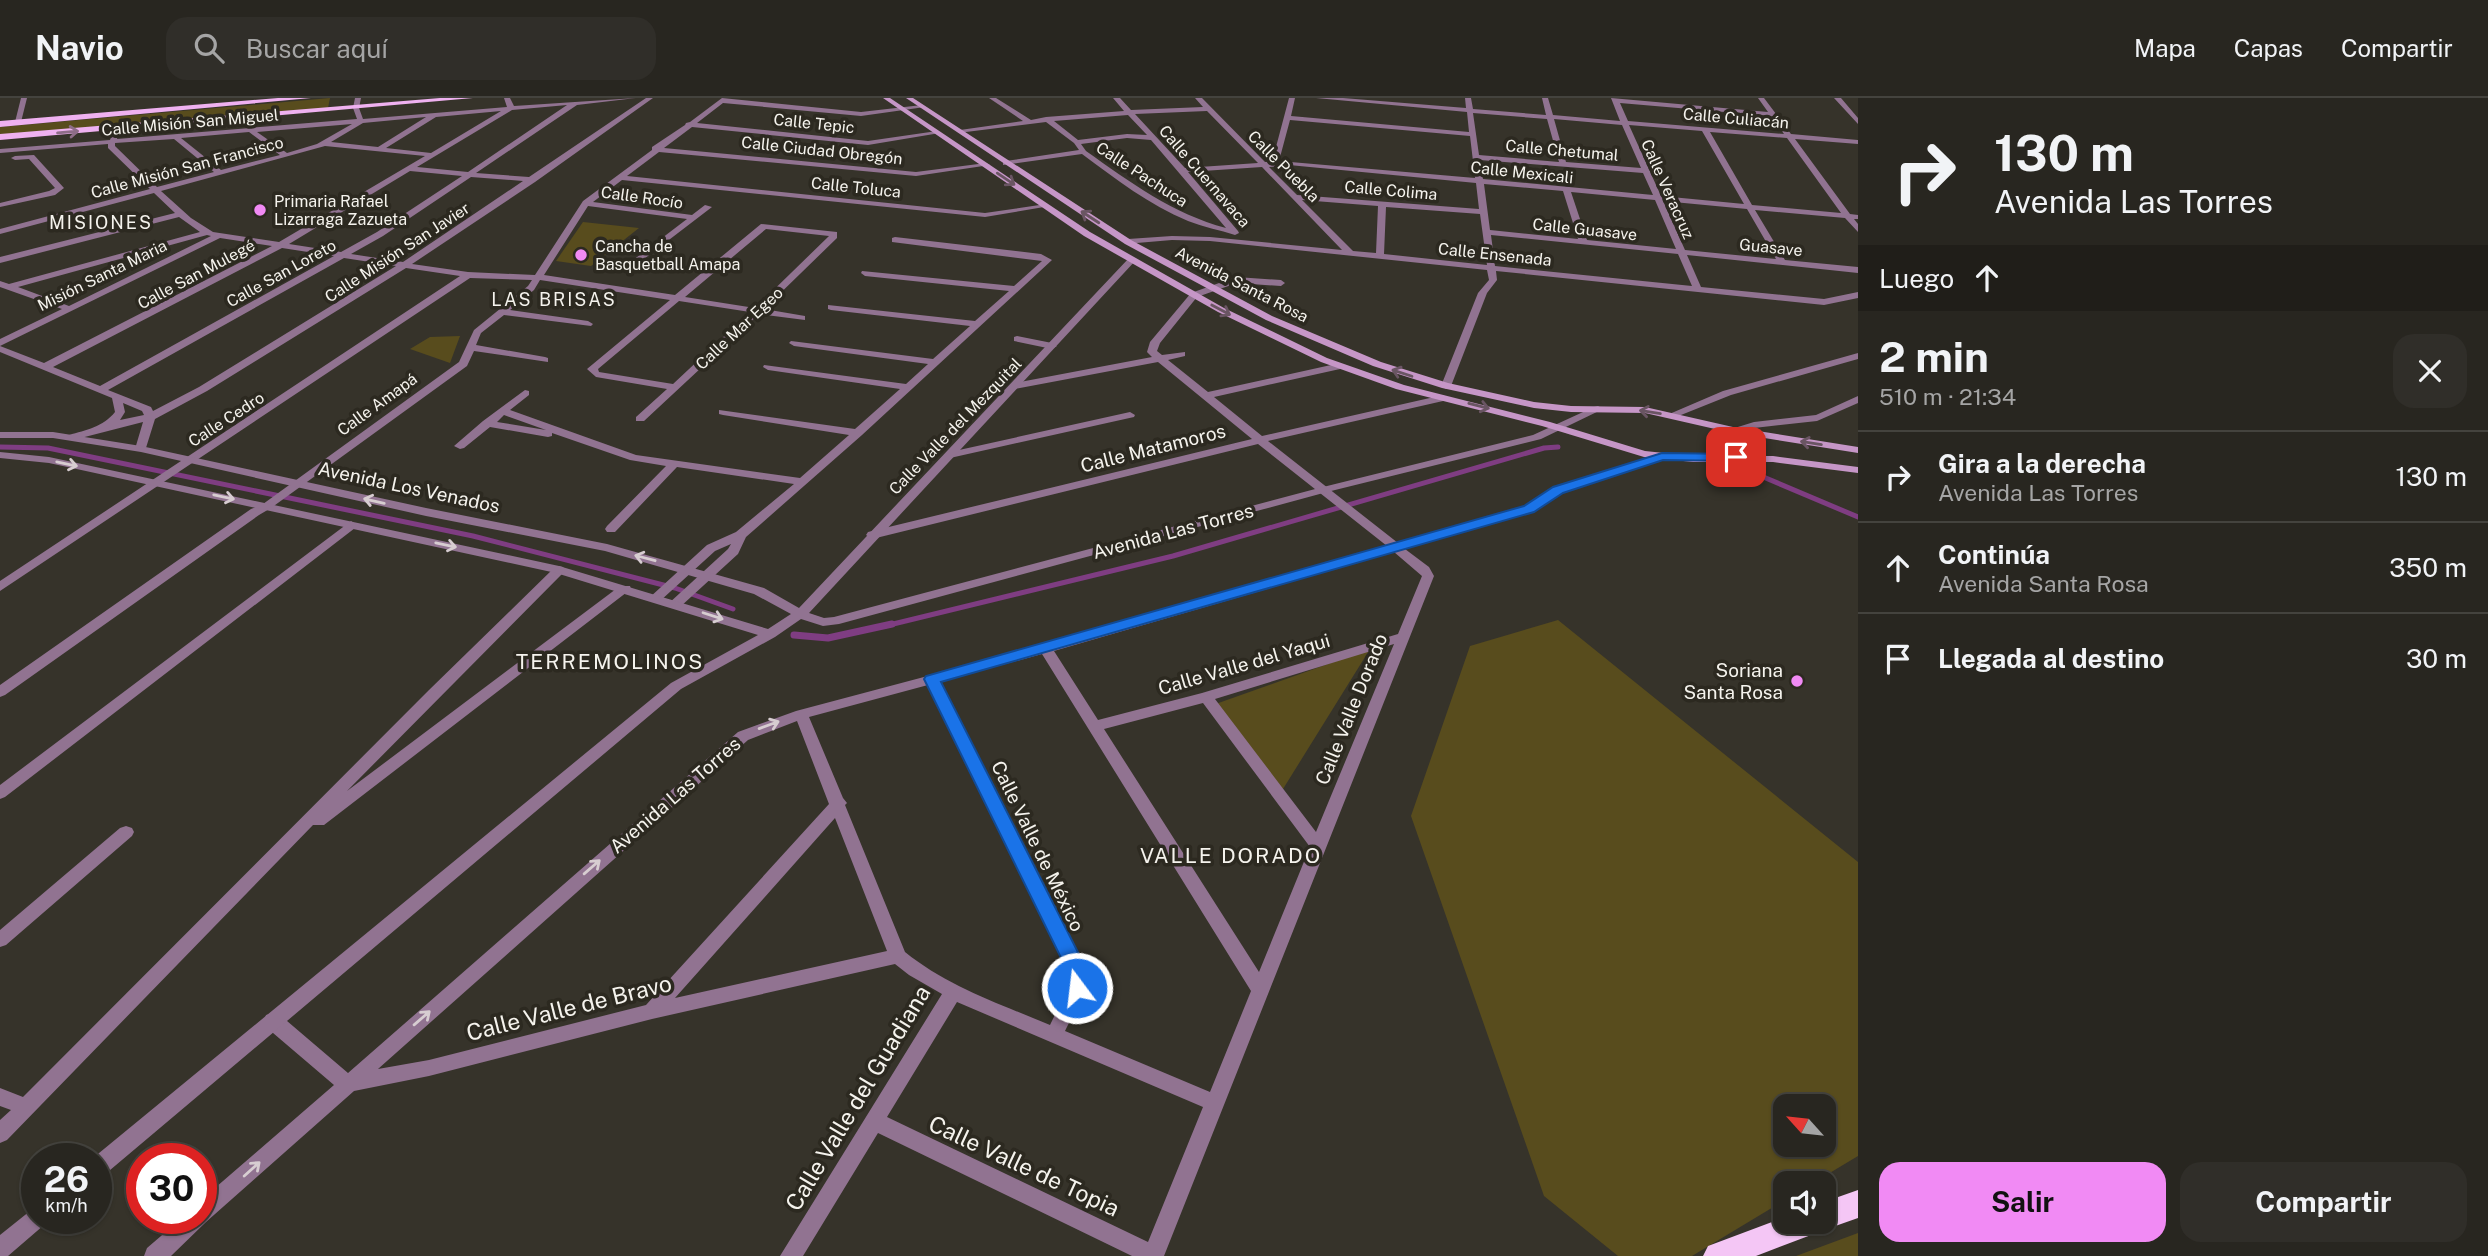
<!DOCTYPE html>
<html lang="es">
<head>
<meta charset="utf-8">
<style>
	body { margin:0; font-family:"Public Sans",sans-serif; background:#302e29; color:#f1f3f6; height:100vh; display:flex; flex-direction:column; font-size:26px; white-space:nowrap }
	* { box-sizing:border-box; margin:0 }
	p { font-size:23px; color:#a5a5a5 }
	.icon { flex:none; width:38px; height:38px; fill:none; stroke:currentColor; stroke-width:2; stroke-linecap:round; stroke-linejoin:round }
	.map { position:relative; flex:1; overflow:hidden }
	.details { display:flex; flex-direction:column; background:#282620; width:630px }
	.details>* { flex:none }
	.guide { background:#282620; color:#f1f3f6; overflow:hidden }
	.needle { width:46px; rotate:297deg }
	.fabs { position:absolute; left:1773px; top:996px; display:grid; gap:14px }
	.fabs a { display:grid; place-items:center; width:63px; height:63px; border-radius:14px; background:#282620; box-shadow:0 2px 5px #0004,0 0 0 2px #44433e; font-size:35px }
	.speed { position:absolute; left:21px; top:1045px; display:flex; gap:14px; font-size:35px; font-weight:700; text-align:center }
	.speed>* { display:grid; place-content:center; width:91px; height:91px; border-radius:50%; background:#282620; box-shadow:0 2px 5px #0004,0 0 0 2px #44433e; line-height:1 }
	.speed small { font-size:18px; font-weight:400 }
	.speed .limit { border:10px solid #d22; background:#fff; color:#111 }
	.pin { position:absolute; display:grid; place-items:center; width:60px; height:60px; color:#fff; margin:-30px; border-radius:14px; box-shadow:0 4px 10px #0006 }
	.me { position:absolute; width:77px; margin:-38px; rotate:345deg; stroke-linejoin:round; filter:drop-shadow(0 0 5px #0008) }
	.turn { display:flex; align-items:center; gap:24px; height:147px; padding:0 21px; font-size:32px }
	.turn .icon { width:91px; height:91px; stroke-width:2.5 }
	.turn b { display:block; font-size:49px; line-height:60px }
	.then { display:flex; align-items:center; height:66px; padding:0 21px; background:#0003; gap:14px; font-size:26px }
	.round { display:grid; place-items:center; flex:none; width:74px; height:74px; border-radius:21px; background:#302e29 }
	.head { display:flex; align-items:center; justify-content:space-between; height:119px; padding:0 21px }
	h1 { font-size:42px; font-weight:700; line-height:52px }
	.action { display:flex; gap:14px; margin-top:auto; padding:14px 21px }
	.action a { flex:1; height:80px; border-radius:21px; background:#f18af4; color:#111; font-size:28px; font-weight:700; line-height:80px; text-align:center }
	.action a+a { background:#302e29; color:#f1f3f6 }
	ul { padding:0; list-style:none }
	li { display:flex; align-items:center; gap:21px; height:91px; padding:0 21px; border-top:2px solid #44433e }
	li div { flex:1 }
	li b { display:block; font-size:26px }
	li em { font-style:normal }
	header { display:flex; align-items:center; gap:42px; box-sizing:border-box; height:98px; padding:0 35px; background:#282620; border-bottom:2px solid #44433e }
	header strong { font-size:33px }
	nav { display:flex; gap:38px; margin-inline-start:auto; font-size:24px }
	.search { width:490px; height:63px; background:#302e29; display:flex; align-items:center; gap:18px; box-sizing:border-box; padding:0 24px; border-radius:21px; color:#a5a5a5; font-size:26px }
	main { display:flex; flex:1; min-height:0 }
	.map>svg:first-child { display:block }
	.green { fill:#584c1d; fill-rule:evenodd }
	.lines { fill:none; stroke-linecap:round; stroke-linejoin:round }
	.stream-far1 { stroke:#7f3d82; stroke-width:5 }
	.stream { stroke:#7f3d82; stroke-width:7 }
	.minor { fill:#917391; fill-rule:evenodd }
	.tertiary { fill:#917391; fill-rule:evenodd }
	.secondary { fill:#c696c7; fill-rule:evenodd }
	.primary { fill:#efb1f0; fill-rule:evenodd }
	.trunk { fill:#f4c6f5; fill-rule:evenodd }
	.oneway { stroke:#8e6d88 }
	.oneway2 { stroke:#6a5563 }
	.oneway3 { stroke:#d7cdd1 }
	.route { fill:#1a73e8; stroke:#114b97; stroke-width:2 }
	.poi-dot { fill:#f18af4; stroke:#2c2920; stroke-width:2.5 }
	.labels { text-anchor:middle; stroke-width:7; stroke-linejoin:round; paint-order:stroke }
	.far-street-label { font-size:16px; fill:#f5f3ed; stroke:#2c2920 }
	.far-poi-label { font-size:16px; fill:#f5f3ed; stroke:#2c2920; text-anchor:start }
	.far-neighbourhood-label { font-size:18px; letter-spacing:2px; fill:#f5f3ed; stroke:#2c2920 }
	.street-label { font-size:19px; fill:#f5f3ed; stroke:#2c2920 }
	.poi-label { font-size:19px; fill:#f5f3ed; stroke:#2c2920; text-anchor:end }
	.neighbourhood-label { font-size:21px; letter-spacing:2px; fill:#f5f3ed; stroke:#2c2920 }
	.near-street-label { font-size:23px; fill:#f5f3ed; stroke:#2c2920 }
</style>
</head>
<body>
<header>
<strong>Navio</strong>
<div class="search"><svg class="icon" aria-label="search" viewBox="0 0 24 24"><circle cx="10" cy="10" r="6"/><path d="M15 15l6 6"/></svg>Buscar aquí</div>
<nav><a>Mapa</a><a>Capas</a><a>Compartir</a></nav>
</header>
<main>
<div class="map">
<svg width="1858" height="1158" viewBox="0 0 1858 1158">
	<rect width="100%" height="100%" fill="#36332a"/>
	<path class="green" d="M330 0 328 10 0 38V29Z
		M583 124 639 130 591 168 556 163Z
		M460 238 450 265 410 251 430 239Z
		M1558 522 1858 764V1058L1813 1085H1785V1102L1692 1158H1618L1544 1098 1411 718 1470 548ZM1785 1008H1824V1046H1785Z
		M1370 551 1283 691 1210 608Z
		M1858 1135V1158H1796Z"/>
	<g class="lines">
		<path class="stream-far1" d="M0 349 48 350 473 438 675 490 733 511
			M1742 370 1858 419
			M885 528 1173 458 1544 350 1558 349"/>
		<path class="stream" d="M794 537 828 540 892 526"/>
		<path class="minor" d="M355 0H361L359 10 363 21 507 9 504 0H510L514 8 636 0 577 7 476 75 529 79 646 0H653L535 84 412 166 468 174 535 177 583 103 652 52V49L685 27 686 25 690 24 722 0 861 14 922 7 925 9 861 18 723 5 697 25 868 43 937 33 940 35 868 47 692 29 664 50 916 74 986 65 990 67 916 78 659 54 627 78 985 115 1046 106 1050 108 985 119 622 82 593 104 692 117 705 107 712 109 627 174 623 171 624 169 687 121 588 108 544 177 675 197 761 126 837 134V140L764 211 805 218V222L759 216 644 323H636V319L667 291 596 279 587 271 670 202 540 182 534 192 510 212 588 223 593 226 591 228 504 217 481 235 476 247 545 259 548 260V264L474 253 467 268 271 410 259 417 5 597 0 599V587L251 411 263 406 459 264 474 232 528 188 532 182 470 180 0 493V483L460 178 406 170 207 293 155 321 145 353H137L135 351 143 324 73 342 69 341V337C86 332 103 329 115 314L112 300 0 254V248L44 265 272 148 220 140 0 248V241L62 211 0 189V183L9 186 200 134 179 119 0 165V159L175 115 154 95 0 136V131L150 91 108 50V46L0 55V51L110 42 114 30 117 28 120 30 117 41 357 21 353 10ZM567 7 468 74 417 69 512 12ZM501 13 431 55 386 50 436 19ZM426 19 378 49 331 44 363 25ZM352 26 317 46 287 55 257 34ZM249 34 280 57 221 72 181 40ZM174 41 214 74 157 89 115 48V45ZM325 48 425 58 279 144 213 134 191 120 161 93ZM410 73 462 78 377 134 341 154 289 146ZM471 79 523 83 403 164 351 156 383 138ZM766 131 829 138 755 210 685 199ZM207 137 211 138 69 208 18 189ZM282 150 334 158 100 288 53 269ZM344 160 396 168 199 289 153 313 151 309 108 292ZM679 203 750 214 673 286 599 274 598 271ZM123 305 142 313 144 317 120 322 125 314Z
			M989 0H996L1031 22 1046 19 1124 13 1113 0H1120L1131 12 1203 9 1195 0H1202L1265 64H1272L1289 0H1295L1291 18 1469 34 1467 14 1316 0H1343L1466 10 1465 0H1471L1473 11 1546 17 1542 0H1548L1553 17 1620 23 1611 0 1768 14 1758 0H1764L1791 36 1858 42V46L1795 41 1850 116 1858 117V121H1854L1858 126V134L1845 120 1755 112 1785 162 1858 169V175L1687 157 1701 189 1824 201 1858 194V200L1824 207 1496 173 1497 182 1487 195 1451 288 1446 291 1441 288 1478 195 1489 182 1487 172 1210 143 1172 142 1125 146V142L1128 141 1172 138 1210 139 1342 152 1262 69 1188 74 1238 133 1239 135 1235 137C1220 132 1203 129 1188 123 1149 107 1116 81 1082 56L1003 67V63H1006L1079 52 1074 45 1046 24 958 35 960 32 1023 23ZM1620 5 1771 18 1784 36 1628 23ZM1207 13 1258 65 1185 70 1135 16ZM1473 15 1547 21 1559 64 1479 57ZM1128 17 1147 37 1127 36 1078 42 1054 23ZM1554 21 1622 27 1641 70 1566 64ZM1290 22 1470 38 1475 80 1279 63ZM1629 27 1702 33 1744 106 1661 98ZM1710 34 1787 40 1841 115 1752 107ZM1127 40 1151 42 1226 130C1173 116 1130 84 1086 53L1081 46ZM1480 62 1643 75 1653 97 1483 81ZM1289 67 1476 85 1479 111 1297 97 1269 69ZM1484 86 1563 93 1578 141 1490 132ZM1571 94 1655 102 1676 151 1587 142ZM1302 102 1378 108 1376 155 1353 153ZM1663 103 1747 111 1776 161 1685 152ZM1386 109 1480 116 1487 167 1384 156ZM1491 137 1678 156 1692 188 1495 168Z
			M1834 0H1841L1858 20V26Z
			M34 57 64 90 55 97 0 109V105L49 93 55 90 29 61 15 62 11 60 15 58Z
			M895 139 1041 156 1052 162 862 337 746 439 738 456 680 509 675 510 668 506 728 451 731 446 715 453 660 503 655 504 649 500 707 447 736 434 794 386 677 369 615 434H607L605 431 607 428 666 368 630 362 552 335V338L548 339 490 329 464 350 460 351 454 348 483 323 525 292 529 293V297L510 312 636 357 800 380 849 337 723 317 719 316V312L855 331 900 291 768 272 763 269 764 267 906 286 928 266 794 248 789 245 791 243 933 261 970 228 831 212 828 211V207L975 223 1009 193 865 178 861 175 862 173 1014 188 1042 163 892 144V140ZM504 317 546 332 497 324Z
			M1236 179 1281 182 1285 185 1281 188 1237 185 1197 199 1160 245 1157 253 1162 257 1185 254V258L1168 262 1208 294 1340 265 1345 268 1340 271 1214 299 1262 338 1443 297 1448 300 1443 303 1268 343 1398 445 1525 408 1554 390 1658 357 1662 356 1668 359 1562 394 1533 414 1405 451 1429 469 1434 478 1164 1158H1132L878 1035 803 1158H780L942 896 909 877 895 866 652 921 429 978 354 993 206 1124 171 1158H144L147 1150 182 1120H201V1102L334 987 266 929 264 923 266 917 273 915 280 917 348 975 738 634 796 613 1041 548 1387 448 1258 346 872 441 866 437 868 434 1252 341 1158 264 1015 291 1010 288 1015 285 1152 259 1147 254 1150 244 1191 195ZM1394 454 1422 478 1398 536 1202 595 1098 622 1054 553ZM1394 546 1316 734 1215 601ZM1042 556 1251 893 1210 994 1065 933 1086 890 1087 875 940 584ZM928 587 1069 875 1068 890 1050 927C1000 906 947 888 905 854L845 707 847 705 843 700 809 619ZM1203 605 1310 749 1259 874 1104 631ZM797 623 829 706 646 907 429 962 378 971 748 642ZM835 720 887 853 675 900ZM957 904 1203 1009 1148 1144 887 1019Z
			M1017 238 1052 245 1057 248 1052 251 1014 243V239Z
			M1858 255V261L1731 297 1676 319 1672 320 1667 317 1723 293Z
			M1858 298V305L1817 323 1754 330 1733 335 1728 332 1754 324 1816 317Z
			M1130 314 1135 317 1134 319 950 360 944 357 950 354Z
			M351 423 357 427 355 430 5 699 0 701V687Z
			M559 468 563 469 565 472 563 475 347 693 620 488H630L631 491 324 727H313L7 1042 0 1045V1022L11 1012 0 1008V990L23 999 429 592 555 469Z
			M126 728 132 730 134 734 132 738 6 847 0 849V832L120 730Z"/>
		<path class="tertiary" d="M21 0H27L21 24 18 26 15 24Z
			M1129 160 1136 162 809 515 824 520 834 519 1319 390 1533 337 1594 309 1598 308 1603 311 1541 341 1327 394 839 526 823 528 801 521 775 539 681 591 103 1078 96 1080V1060H93L671 585 758 537 556 475 49 365 0 360V354L49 359 559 468 768 531 791 516 754 496 605 453 426 418 141 354 53 340H0V334H53L141 348 426 410 607 446 764 490 799 510Z
			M37 1110V1120H48L44 1127 8 1158H0V1137L30 1113Z"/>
		<path class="secondary" d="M883 0H890L1090 134 1224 210 1327 260 1404 287 1550 324 1645 353 1693 358H1731L1732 347 1715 331 1645 315 1571 314 1534 310 1442 290 1373 268 1266 222 1125 146 906 0H913L1131 142 1272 218 1381 264 1448 285 1534 304 1571 308 1645 309 1733 329 1858 349V355L1733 335 1743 347 1742 358H1773L1858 369V375L1773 364H1693L1644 359 1542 328 1396 291 1321 264 1218 214 1084 138Z"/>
		<path class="primary" d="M278 0H311L0 29V23Z
			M440 0H473L0 42V36Z"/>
		<path class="trunk" d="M1858 1092V1120L1824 1132 1821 1131 1819 1134 1756 1158H1703L1708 1148 1785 1119V1124H1824V1104Z"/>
	</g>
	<defs><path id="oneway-shaft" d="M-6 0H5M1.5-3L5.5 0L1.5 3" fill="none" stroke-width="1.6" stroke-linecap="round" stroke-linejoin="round" transform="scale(1.75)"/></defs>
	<use class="oneway" href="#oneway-shaft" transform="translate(68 34) rotate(-5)"/>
	<g class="oneway2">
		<use href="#oneway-shaft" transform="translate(1006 81) rotate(34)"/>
		<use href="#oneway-shaft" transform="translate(1090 119) rotate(-147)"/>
		<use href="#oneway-shaft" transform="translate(1221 212) rotate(28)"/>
		<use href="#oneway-shaft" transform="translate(1402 275) rotate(-162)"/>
		<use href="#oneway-shaft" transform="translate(1479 308) rotate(14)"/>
		<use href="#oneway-shaft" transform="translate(1650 314) rotate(-171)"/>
		<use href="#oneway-shaft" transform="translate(1811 345) rotate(-171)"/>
	</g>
	<g class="oneway3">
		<use href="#oneway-shaft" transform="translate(67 366) rotate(12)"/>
		<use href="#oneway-shaft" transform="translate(224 399) rotate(12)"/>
		<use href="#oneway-shaft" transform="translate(374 403) rotate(-167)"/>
		<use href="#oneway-shaft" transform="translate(446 447) rotate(12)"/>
		<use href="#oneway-shaft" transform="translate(645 460) rotate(-165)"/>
		<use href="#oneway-shaft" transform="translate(713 518) rotate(18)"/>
		<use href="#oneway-shaft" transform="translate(769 627) rotate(-20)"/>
		<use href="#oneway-shaft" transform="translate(592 769) rotate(-41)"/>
		<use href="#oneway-shaft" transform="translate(422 920) rotate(-41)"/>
		<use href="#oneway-shaft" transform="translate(252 1071) rotate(-42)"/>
	</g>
	<path class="route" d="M1662 355 1736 356 1743 359 1736 363 1663 362 1563 395 1534 414 941 584 1088 874V890L1085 896 1077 898 1070 896 1067 890 1068 874 924 581 926 578 1524 408 1553 389Z"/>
	<g class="poi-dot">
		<circle cx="260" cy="112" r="7"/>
		<circle cx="581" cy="157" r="7"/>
		<circle cx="1797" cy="583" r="7"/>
	</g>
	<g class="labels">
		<g class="far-street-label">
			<text transform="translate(1736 20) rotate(5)" y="6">Calle Culiacán</text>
			<text transform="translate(190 24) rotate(-5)" y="6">Calle Misión San Miguel</text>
			<text transform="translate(814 25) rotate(6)" y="6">Calle Tepic</text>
			<text transform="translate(822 52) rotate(6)" y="6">Calle Ciudad Obregón</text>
			<text transform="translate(1562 52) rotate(5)" y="6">Calle Chetumal</text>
			<text transform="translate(1284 68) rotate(45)" y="6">Calle Puebla</text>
			<text transform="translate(187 69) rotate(-15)" y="6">Calle Misión San Francisco</text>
			<text transform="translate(1522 74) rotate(6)" y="6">Calle Mexicali</text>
			<text transform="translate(1142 76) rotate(33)" y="6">Calle Pachuca</text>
			<text transform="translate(1205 78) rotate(49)" y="6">Calle Cuernavaca</text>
			<text transform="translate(856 89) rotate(6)" y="6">Calle Toluca</text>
			<text transform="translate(1668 91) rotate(66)" y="6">Calle Veracruz</text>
			<text transform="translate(1391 92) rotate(5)" y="6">Calle Colima</text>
			<text transform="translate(642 99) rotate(8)" y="6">Calle Rocío</text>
			<text transform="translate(1585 131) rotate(6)" y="6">Calle Guasave</text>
			<text transform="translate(1771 149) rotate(6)" y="6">Guasave</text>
			<text transform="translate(397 154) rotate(-33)" y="6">Calle Misión San Javier</text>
			<text transform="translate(1495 156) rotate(6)" y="6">Calle Ensenada</text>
			<text transform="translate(281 175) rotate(-29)" y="6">Calle San Loreto</text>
			<text transform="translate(196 176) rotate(-28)" y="6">Calle San Mulegé</text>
			<text transform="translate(102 177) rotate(-26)" y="6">Misión Santa Maria</text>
			<text transform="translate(1242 186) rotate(27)" y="6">Avenida Santa Rosa</text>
			<text transform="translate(739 230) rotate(-43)" y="6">Calle Mar Egeo</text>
			<text transform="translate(377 306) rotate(-36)" y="6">Calle Amapá</text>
			<text transform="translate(226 321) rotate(-33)" y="6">Calle Cedro</text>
			<text transform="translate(955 328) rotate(-46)" y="6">Calle Valle del Mezquital</text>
		</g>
		<g class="far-poi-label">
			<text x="274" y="109">Primaria Rafael<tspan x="274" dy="18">Lizarraga Zazueta</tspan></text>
			<text x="595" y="154">Cancha de<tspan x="595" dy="18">Basquetball Amapa</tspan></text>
		</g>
		<g class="far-neighbourhood-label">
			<text x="101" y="131">MISIONES</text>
			<text x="554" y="208">LAS BRISAS</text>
		</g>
		<g class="street-label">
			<text transform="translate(1153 350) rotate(-14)" y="7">Calle Matamoros</text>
			<text transform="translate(409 389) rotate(12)" y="7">Avenida Los Venados</text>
			<text transform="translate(1173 433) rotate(-15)" y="7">Avenida Las Torres</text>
			<text transform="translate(1244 566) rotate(-16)" y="7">Calle Valle del Yaqui</text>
			<text transform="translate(1351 611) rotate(-68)" y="7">Calle Valle Dorado</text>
			<text transform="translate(675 697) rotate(-41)" y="7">Avenida Las Torres</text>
			<text transform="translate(1038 748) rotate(64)" y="7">Calle Valle de México</text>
		</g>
		<g class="poi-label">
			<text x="1783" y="579">Soriana<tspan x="1783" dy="22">Santa Rosa</tspan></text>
		</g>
		<g class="neighbourhood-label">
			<text x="610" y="571">TERREMOLINOS</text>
			<text x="1231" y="765">VALLE DORADO</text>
		</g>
		<g class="near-street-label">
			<text transform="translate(569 910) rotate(-14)" y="8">Calle Valle de Bravo</text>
			<text transform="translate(858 1000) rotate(-59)" y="8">Calle Valle del Guadiana</text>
			<text transform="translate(1024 1068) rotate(25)" y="8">Calle Valle de Topia</text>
		</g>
	</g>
</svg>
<div class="fabs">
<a><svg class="needle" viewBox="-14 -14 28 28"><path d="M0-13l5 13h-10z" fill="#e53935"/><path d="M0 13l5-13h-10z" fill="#a5a5a5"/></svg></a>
<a><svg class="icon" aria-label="sound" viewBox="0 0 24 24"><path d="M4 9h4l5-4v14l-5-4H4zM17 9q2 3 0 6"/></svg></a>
</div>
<div class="speed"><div>26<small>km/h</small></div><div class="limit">30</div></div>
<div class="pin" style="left:1736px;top:359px;background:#d93025"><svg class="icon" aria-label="arrive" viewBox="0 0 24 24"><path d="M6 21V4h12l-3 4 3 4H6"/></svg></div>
<svg class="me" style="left:1077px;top:890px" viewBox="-20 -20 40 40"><circle r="17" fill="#1a73e8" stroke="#fff" stroke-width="3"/><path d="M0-11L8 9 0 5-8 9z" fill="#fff"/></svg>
</div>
<section class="details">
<div class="guide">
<div class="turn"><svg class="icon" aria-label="right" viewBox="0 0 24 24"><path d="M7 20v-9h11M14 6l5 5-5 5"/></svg><div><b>130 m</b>Avenida Las Torres</div></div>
<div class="then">Luego<svg class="icon" aria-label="ahead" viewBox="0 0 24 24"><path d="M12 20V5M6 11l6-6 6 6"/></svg></div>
</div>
<div class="head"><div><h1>2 min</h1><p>510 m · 21:34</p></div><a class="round"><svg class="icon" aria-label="close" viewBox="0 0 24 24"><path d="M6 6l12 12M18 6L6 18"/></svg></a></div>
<ul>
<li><svg class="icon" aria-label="right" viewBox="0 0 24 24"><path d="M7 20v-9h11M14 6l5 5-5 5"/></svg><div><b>Gira a la derecha</b><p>Avenida Las Torres</p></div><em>130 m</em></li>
<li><svg class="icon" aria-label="ahead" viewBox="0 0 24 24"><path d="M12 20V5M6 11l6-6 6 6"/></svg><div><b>Continúa</b><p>Avenida Santa Rosa</p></div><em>350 m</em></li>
<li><svg class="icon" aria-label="arrive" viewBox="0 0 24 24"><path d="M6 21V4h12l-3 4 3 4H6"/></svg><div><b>Llegada al destino</b></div><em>30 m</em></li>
</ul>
<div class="action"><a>Salir</a><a>Compartir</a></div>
</section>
</main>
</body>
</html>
